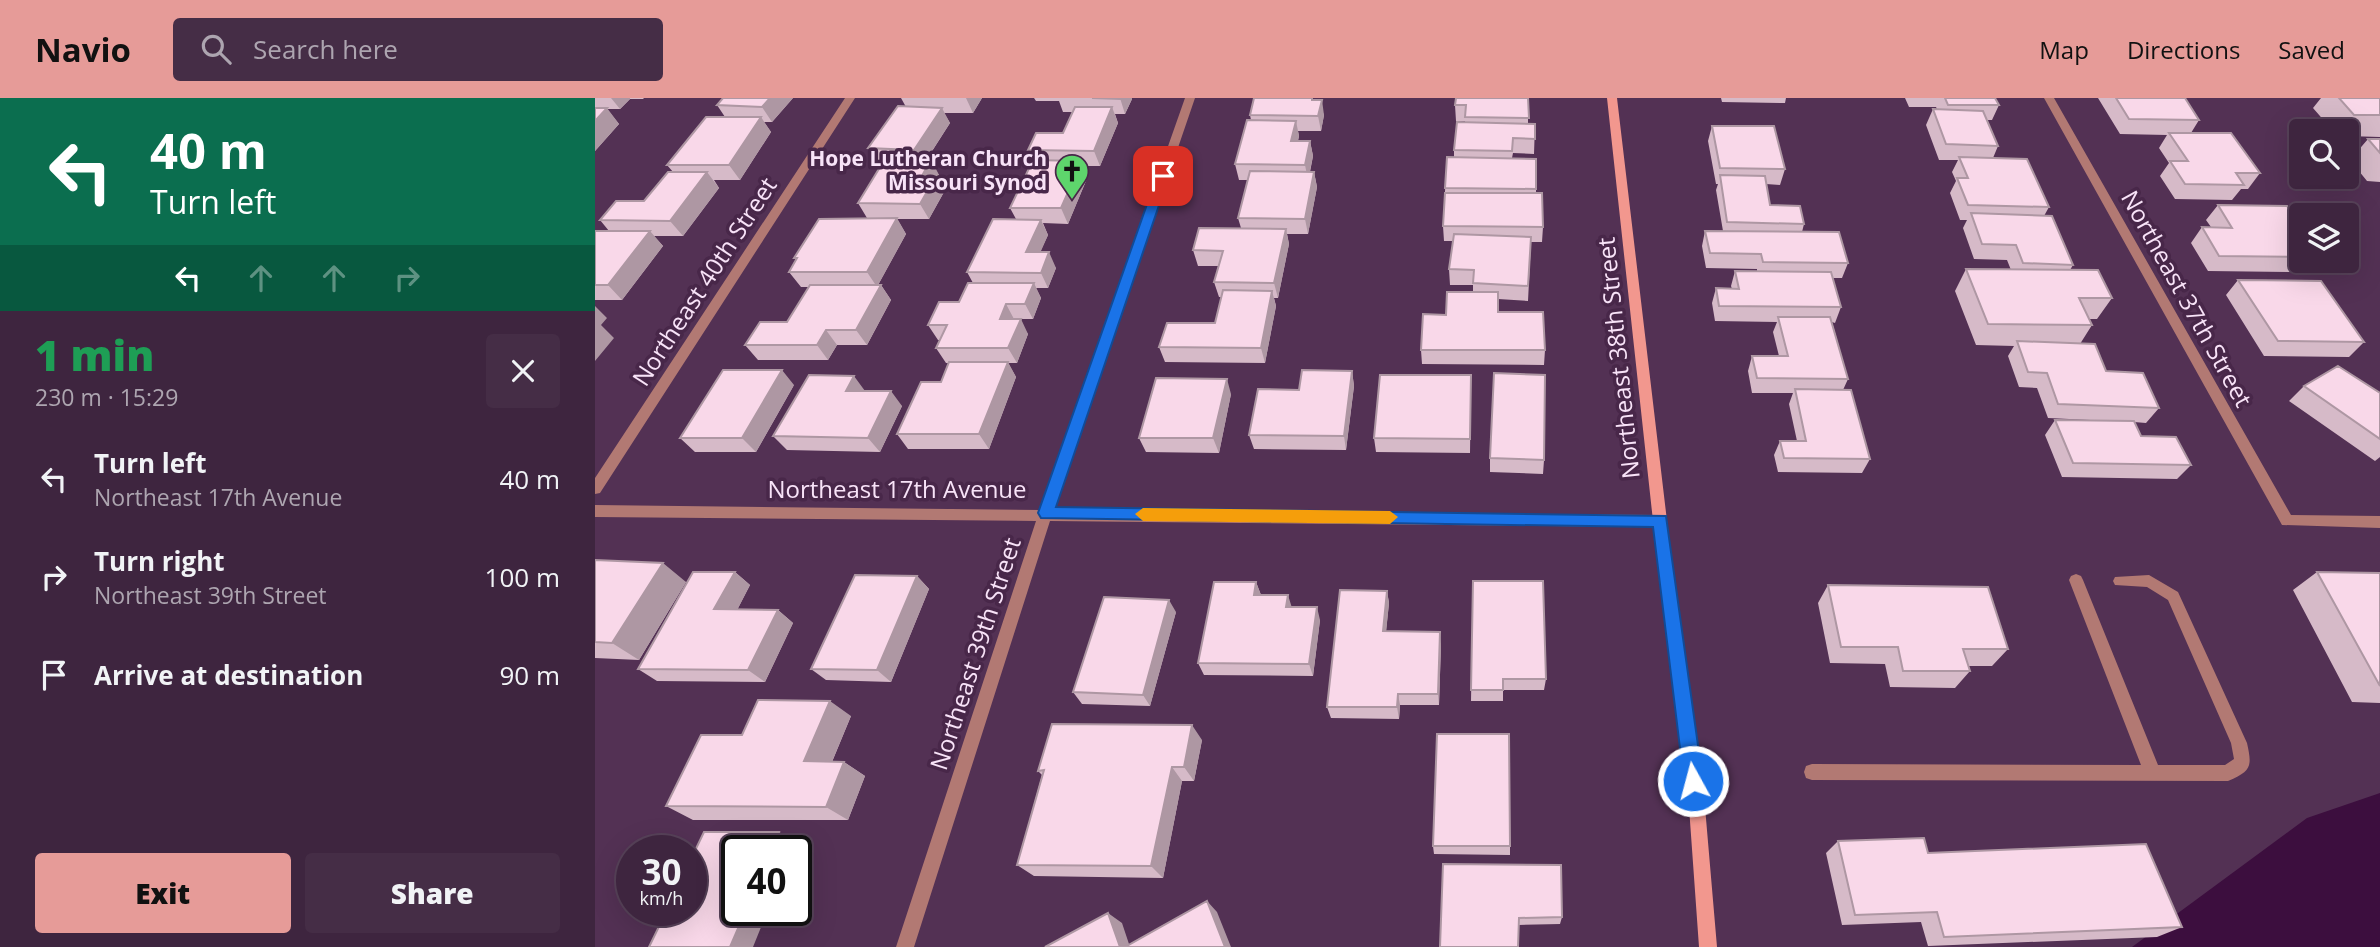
<!DOCTYPE html>
<html lang="en">
<head>
<meta charset="utf-8">
<style>
	body { margin:0; font-family:"Open Sans",sans-serif; background:#452d46; color:#f1f3f6; height:100vh; display:flex; flex-direction:column; font-size:26px; white-space:nowrap }
	* { box-sizing:border-box; margin:0 }
	p { font-size:23px; color:#ada5b0 }
	.icon { flex:none; width:38px; height:38px; fill:none; stroke:currentColor; stroke-width:2; stroke-linecap:round; stroke-linejoin:round }
	.map { position:relative; flex:1; overflow:hidden }
	.drawer { display:flex; flex-direction:column; background:#3e253f; width:595px }
	.drawer>* { flex:none }
	.guide { background:#0b6e4f; color:#fff; overflow:hidden }
	.fabs { position:absolute; left:1694px; top:21px; display:grid; gap:14px }
	.fabs a { display:grid; place-items:center; width:70px; height:70px; border-radius:7px; background:#3e253f; box-shadow:0 7px 28px #0002,0 0 0 2px #574259; font-size:35px }
	.speed { position:absolute; left:21px; top:737px; display:flex; gap:14px; font-size:35px; font-weight:700; text-align:center }
	.speed>* { display:grid; place-content:center; width:91px; height:91px; border-radius:50%; background:#3e253f; box-shadow:0 7px 28px #0002,0 0 0 2px #574259; line-height:1 }
	.speed small { font-size:18px; font-weight:400 }
	.speed .limit { border:4px solid #111; border-radius:10px; background:#fff; color:#111 }
	.pin { position:absolute; display:grid; place-items:center; width:60px; height:60px; color:#fff; margin:-30px; border-radius:14px; box-shadow:0 4px 10px #0006 }
	.me { position:absolute; width:77px; margin:-38px; rotate:353deg; stroke-linejoin:round; filter:drop-shadow(0 0 5px #0008) }
	.turn { display:flex; align-items:center; gap:24px; height:147px; padding:0 35px; font-size:32px }
	.turn .icon { width:91px; height:91px; stroke-width:2.5 }
	.turn b { display:block; font-size:49px; line-height:60px }
	.lanes { display:flex; align-items:center; height:66px; padding:0 35px; background:#0003; justify-content:center; gap:35px; direction:ltr }
	.lanes .off { opacity:.35 }
	.round { display:grid; place-items:center; flex:none; width:74px; height:74px; border-radius:7px; background:#452d46 }
	.overview { display:flex; align-items:center; justify-content:space-between; height:119px; padding:0 35px }
	h1 { font-size:42px; font-weight:800; line-height:52px; color:#1e9e55 }
	.cta { display:flex; gap:14px; margin-top:auto; padding:14px 35px }
	.cta a { flex:1; height:80px; border-radius:7px; background:#e69b98; color:#111; font-size:28px; font-weight:800; line-height:80px; text-align:center }
	.cta a+a { background:#452d46; color:#f1f3f6 }
	ul { padding:0; list-style:none }
	li { display:flex; align-items:center; gap:21px; height:98px; padding:0 35px }
	li div { flex:1 }
	li b { display:block; font-size:26px }
	li em { font-style:normal }
	header { display:flex; align-items:center; gap:42px; box-sizing:border-box; height:98px; padding:0 35px; background:#e69b98; color:#111 }
	header strong { font-size:33px }
	nav { display:flex; gap:38px; margin-inline-start:auto; font-size:24px }
	.search { width:490px; height:63px; background:#452d46; display:flex; align-items:center; gap:18px; box-sizing:border-box; padding:0 24px; border-radius:7px; color:#ada5b0; font-size:26px }
	main { display:flex; flex:1; min-height:0 }
	.map>svg:first-child { display:block }
	.water { fill:#3c0e3e }
	.lines { fill:none; stroke-linecap:round; stroke-linejoin:round }
	.lane { fill:#b27973; fill-rule:evenodd }
	.street { fill:#b27973; fill-rule:evenodd }
	.secondary { fill:#f2978e; fill-rule:evenodd }
	.wall { fill:#d6bac8 }
	.shaded-wall { fill:#ae97a3 }
	.building { fill:#f9d8e9; stroke:#ae97a3; stroke-width:2 }
	.route { fill:#1a73e8; stroke:#114b97; stroke-width:2 }
	.slow { fill:#f59e0b }
	.labels { text-anchor:middle; stroke-width:7; stroke-linejoin:round; paint-order:stroke }
	.far-poi-label { font-size:21px; font-weight:bold; fill:#f8e3f8; stroke:#482749; text-anchor:end }
	.street-label { font-size:24px; fill:#f8e3f8; stroke:#482749 }
</style>
</head>
<body>
<header>
<strong>Navio</strong>
<div class="search"><svg class="icon" aria-label="search" viewBox="0 0 24 24"><circle cx="10" cy="10" r="6"/><path d="M15 15l6 6"/></svg>Search here</div>
<nav><a>Map</a><a>Directions</a><a>Saved</a></nav>
</header>
<main>
<section class="drawer">
<div class="guide">
<div class="turn"><svg class="icon" aria-label="left" viewBox="0 0 24 24"><path d="M17 20v-9H6M10 6l-5 5 5 5"/></svg><div><b>40 m</b>Turn left</div></div>
<div class="lanes"><svg class="icon" aria-label="left" viewBox="0 0 24 24"><path d="M17 20v-9H6M10 6l-5 5 5 5"/></svg><svg class="icon off" aria-label="ahead" viewBox="0 0 24 24"><path d="M12 20V5M6 11l6-6 6 6"/></svg><svg class="icon off" aria-label="ahead" viewBox="0 0 24 24"><path d="M12 20V5M6 11l6-6 6 6"/></svg><svg class="icon off" aria-label="right" viewBox="0 0 24 24"><path d="M7 20v-9h11M14 6l5 5-5 5"/></svg></div>
</div>
<div class="overview"><div><h1>1 min</h1><p>230 m · 15:29</p></div><a class="round"><svg class="icon" aria-label="close" viewBox="0 0 24 24"><path d="M6 6l12 12M18 6L6 18"/></svg></a></div>
<ul>
<li><svg class="icon" aria-label="left" viewBox="0 0 24 24"><path d="M17 20v-9H6M10 6l-5 5 5 5"/></svg><div><b>Turn left</b><p>Northeast 17th Avenue</p></div><em>40 m</em></li>
<li><svg class="icon" aria-label="right" viewBox="0 0 24 24"><path d="M7 20v-9h11M14 6l5 5-5 5"/></svg><div><b>Turn right</b><p>Northeast 39th Street</p></div><em>100 m</em></li>
<li><svg class="icon" aria-label="arrive" viewBox="0 0 24 24"><path d="M6 21V4h12l-3 4 3 4H6"/></svg><div><b>Arrive at destination</b></div><em>90 m</em></li>
</ul>
<div class="cta"><a>Exit</a><a>Share</a></div>
</section>
<div class="map">
<svg width="1785" height="849" viewBox="0 0 1785 849">
	<rect width="100%" height="100%" fill="#533154"/>
	<path class="water" d="M1785 695V849H1537L1712 720Z"/>
	<g class="lines">
		<path class="lane" d="M1481 476 1486 478 1488 482 1563 667H1630L1639 661 1636 645 1573 502 1552 489 1520 487 1518 483 1520 479 1554 477 1583 494 1652 645C1657 668 1657 673 1633 683L1217 682 1211 680 1209 674 1211 668 1217 666 1546 667 1474 482 1476 478Z"/>
		<path class="street" d="M250 0H260L5 395 0 396V380Z
			M590 0H600L459 412 1065 417 1070 419 1072 423 1070 427 1065 429 455 423 319 849H301L441 423 0 419V407L445 412Z
			M1449 0H1459L1696 417 1785 418V430L1687 427Z"/>
		<path class="secondary" d="M1012 0H1022L1072 423 1110 709 1122 849H1104L1094 709 1058 423Z"/>
	</g>
	<path class="wall" d="M0 0H49L48 1H35L25 11H12L24 26 0 53Z
		M198 0 177 24H169L176 34 145 82H119L124 90 88 138H59L68 148 27 202H0V133H14L5 122 49 103 78 74 72 67 130 19 122 7Z
		M306 0H387L378 15H349L355 25 332 61 344 77 342 81 349 94 334 121H302L311 136 283 187H286L296 202 272 247H242L233 262H163L150 247 192 224 214 189H206L194 174 201 162 199 160 272 120 263 105 287 66H282L273 50 311 9Z
		M439 0H537V1L530 16H520L523 25 505 68H489L493 78 473 126 448 125 453 137 445 154 461 170 453 190H441L446 200 438 221H419L433 236 422 265H413L421 279 394 351H313L302 336 346 284 354 265H351L341 250 345 242H343L333 227 364 204 378 185 372 174 421 121 415 110 438 63 433 52 468 35 477 14H468L464 3H441Z
		M933 0V25L940 26 939 56 918 55 917 60 941 61V95L948 129 947 144H936L933 203 903 201V214L950 252 949 267 827 266 826 252 851 217 878 194V187H855L854 171 858 143H849L848 128 852 59H859V52L870 24V23H861L860 7Z
		M1126 0H1191L1190 5 1127 4Z
		M1310 0H1400L1404 7 1397 22H1392L1403 48 1398 60 1454 109 1449 118 1478 167 1475 172 1517 200 1502 221H1494L1497 227 1485 246 1511 273 1564 310 1551 325 1539 324 1546 338 1596 367 1582 381 1467 379 1450 337 1460 322 1516 323 1453 320 1442 290 1424 289 1413 258 1419 248 1381 247 1360 193 1371 171 1416 172 1412 162 1379 161 1368 130 1372 122H1365L1355 95 1361 83 1357 74 1363 62H1344L1331 27 1338 11H1342L1341 9H1314Z
		M1503 0H1590L1604 22 1596 35 1665 75 1653 91H1646L1637 102 1580 101 1565 78 1574 65 1564 50 1572 37 1525 36Z
		M1726 0H1785V39L1752 38V33H1738L1718 10Z
		M722 2 729 17 726 33H703L704 38 703 43H715L718 58 715 74H719L722 89 713 136H692L694 146 683 200H679L681 208 670 265 570 264 564 249 620 225 626 199H624L619 184 624 168H603L598 152 646 130 643 120 653 82H644L640 66 656 22 655 17Z
		M1117 28 1190 71 1185 87 1171 86 1175 107 1209 126 1207 134 1253 165 1247 180H1238L1246 209 1240 225 1237 224 1253 281 1248 292 1275 361 1267 375 1183 374 1179 357 1185 343H1202L1194 306 1198 295H1157L1153 273 1157 258H1184L1178 234 1182 224 1120 223 1117 205 1121 190 1137 191 1136 188 1140 173H1162V171L1111 170 1107 148 1110 133H1128L1121 92 1123 86H1121L1113 43Z
		M1773 41H1785V84L1772 83 1755 62Z
		M1623 107 1706 127V163H1708L1698 174 1613 173 1596 145 1607 129H1616L1611 122Z
		M1643 182 1769 244 1754 259 1669 258 1631 197Z
		M757 273 759 288 751 352 659 351 654 337 704 292Z
		M876 277 875 355 781 354 779 340Z
		M199 287 161 354H100L85 340Z
		M1709 288 1785 295V359L1780 363 1694 303Z
		M270 293 307 308 285 354 192 352 178 338Z
		M636 296 624 355 551 354 544 340Z
		M895 360 949 362 948 376 895 374Z
		M0 462 91 484 44 562 0 560Z
		M140 474 155 487 142 512H183L198 525 170 584 62 583 43 571Z
		M1722 474 1785 475V605L1757 604 1698 492Z
		M322 478 334 491 296 584 231 582 216 571Z
		M878 483 951 581 949 592H908V603H876Z
		M661 484 666 497 725 522 718 578 609 577 603 565Z
		M1233 487 1413 551 1397 568H1373L1375 573 1360 590 1295 589 1290 566 1235 565 1223 505Z
		M792 493 794 505 791 533 846 546 844 607H805L804 621 736 620 732 609Z
		M581 514 555 608 487 606 478 594Z
		M256 618 237 664H249L270 678 253 722H98L71 708 147 637Z
		M607 642 599 683H587L568 780 439 778 422 767 447 677 443 673Z
		M1243 743 1587 829 1562 839 1333 848 1326 824 1247 827 1231 755Z
		M838 748H915V757L839 756Z
		M848 766 967 819 965 826 923 827Z"/>
	<path class="shaded-wall" d="M16 0H35V1L25 11Z
		M175 0H198L177 24 167 9Z
		M371 0H387L378 15Z
		M525 0H537V1L530 16Z
		M727 2 729 17 726 33 723 18Z
		M517 9 523 25 505 68 499 53Z
		M12 10 24 26 0 53V23Z
		M347 10 355 25 328 67 319 52Z
		M166 19 176 34 145 82 134 67Z
		M701 23 704 38 699 58 696 43Z
		M715 43 718 58 713 82 710 67Z
		M336 61 344 77 342 81 349 94 334 121 325 106 327 78Z
		M487 63 493 78 473 126 466 110Z
		M112 74 124 90 88 138 75 123Z
		M719 74 722 89 713 136 710 121Z
		M302 120 311 136 282 189 272 174Z
		M446 122 453 137 439 169 431 154Z
		M691 131 694 146 683 200 679 185Z
		M55 133 68 148 27 202 13 187Z
		M454 154 461 170 453 190 446 175Z
		M439 185 446 200 438 221 430 206Z
		M286 187 296 202 272 247 261 232Z
		M677 193 681 208 670 265 666 250Z
		M411 206 419 221 413 236 405 221Z
		M0 208 12 220 6 227 19 240 0 263Z
		M426 221 433 236 422 265 413 250Z
		M231 232 242 247 233 262 222 247Z
		M413 264 421 279 394 351 384 336Z
		M187 272 199 287 161 354 147 340Z
		M757 273 759 288 751 352 749 338Z
		M259 278 270 293H251Z
		M632 281 636 296 624 355 618 340Z
		M296 293 307 308 285 354 273 340Z
		M68 465 91 484 44 562 17 545Z
		M140 474 155 487 136 524 119 511Z
		M322 478 334 491 296 584 282 572Z
		M661 484 666 497H659Z
		M792 493 794 505 790 545 788 533Z
		M693 497 697 510 691 509Z
		M574 502 581 514 555 608 548 597Z
		M722 509 725 522 718 578 714 566Z
		M183 512 198 525 170 584 153 572Z
		M845 534 846 546 844 607 843 596Z
		M803 596 805 607 804 621 802 609Z
		M235 603 256 618 231 678 209 663Z
		M597 627 607 642 599 683 589 669Z
		M249 664 270 678 253 722 231 709Z
		M577 669 587 683 568 780 556 768Z
		M184 734 201 743 197 752H176Z
		M612 803 622 814 636 849H630Z
		M151 812H173L158 849H135Z
		M513 815 527 825 535 849H525Z"/>
	<path class="building" d="M128 0H175L167 9 122 7Z
		M497 0H525V1Z
		M659 0H717V2H727L723 18 655 17Z
		M861 0H933L934 20 870 19 871 7H860Z
		M1350 0H1400L1404 7H1353Z
		M1521 0H1590L1604 22 1534 21Z
		M1744 0H1785V17H1759Z
		M303 8 347 10 319 52 273 50Z
		M480 9H517L499 53 433 52 441 35H468Z
		M0 10H12L0 23Z
		M1338 11 1388 13 1403 48 1351 46Z
		M111 19H166L134 67H72Z
		M652 22 701 23 696 43H715L710 67 640 66Z
		M862 24 940 26V41L918 40 917 53 859 52Z
		M1117 28H1179L1190 71 1125 70Z
		M1574 35H1636L1665 75H1641L1649 87 1590 86 1575 63H1593Z
		M1773 41H1785V55Z
		M852 59 941 61V91L850 90Z
		M1364 59 1432 61 1454 109 1373 107 1362 80H1373Z
		M290 61H336L327 78H341L325 106 263 105Z
		M438 62 487 63 466 110H415Z
		M655 73 719 74 710 121 643 120Z
		M73 74H112L75 123 5 122 21 103H49Z
		M1125 77 1170 78 1175 107 1205 108 1209 126 1132 124Z
		M850 95H947L948 129 848 128Z
		M1623 107 1692 108 1706 127V144L1700 143 1706 152V159L1624 158 1607 129 1637 130Z
		M1376 115 1457 118 1478 167 1428 165 1421 147 1387 146Z
		M302 120 272 174H194L202 160H199L224 121Z
		M398 121 446 122 431 154H454L446 175 372 174Z
		M604 130 691 131 679 185 619 184 628 153 598 152Z
		M0 133H55L13 187H0Z
		M1110 133 1244 134 1253 165 1168 164 1166 156 1115 155Z
		M859 136 936 139 933 188 878 185 879 172 854 171Z
		M1371 171 1503 172 1517 200H1484L1497 227 1393 226Z
		M1140 173 1236 174 1246 209 1124 208 1121 190 1144 191Z
		M1643 182 1726 183 1769 244 1683 243Z
		M373 185H439L430 206H411L405 221H426L413 250H341L352 227H333L344 204H364Z
		M215 187H286L261 232H231L222 247H150L165 224H192Z
		M628 192 677 193 666 250 564 249 572 225H620Z
		M852 194H903V214H948L950 252H826L828 216 851 217Z
		M1183 219H1235L1253 281 1162 280 1157 258H1193Z
		M1422 243 1500 246 1511 273 1548 275 1564 310 1463 306 1452 275 1433 274Z
		M354 264H413L384 336H302L326 284H346Z
		M1743 268 1785 295V341L1709 288Z
		M128 272H187L147 340H85Z
		M707 272 757 273 749 338 654 337 663 291 704 292Z
		M899 275 950 277 949 362 895 360Z
		M214 277 259 278 251 293H296L273 340 178 338Z
		M785 277H876L875 341 779 340Z
		M561 280 632 281 618 340H544Z
		M1200 291 1256 292 1275 361 1189 360 1185 343H1211Z
		M1460 322 1539 323 1546 338 1581 339 1596 367 1478 365Z
		M0 462 68 465 17 545 0 544Z
		M98 474H140L119 511 183 512 153 572 43 571Z
		M1722 474 1785 475V588Z
		M260 477 322 478 282 572 216 571Z
		M878 483H948L951 581H908V592H876Z
		M619 484H661L659 497H693L691 509H722L714 566 603 565Z
		M1233 487 1393 489 1413 551H1368L1375 573H1308L1303 549H1246Z
		M745 492 792 493 788 533 845 534 843 596H803L802 609H732Z
		M509 499 574 502 548 597 478 594Z
		M163 602 235 603 209 663 249 664 231 709 71 708 106 637H147Z
		M457 626 597 627 589 669H577L556 768 422 767 449 672 443 673Z
		M842 636H914L915 748H838Z
		M109 734H184L176 752H142V812H151L135 849H54L72 812H96V761Z
		M1329 740 1333 755 1551 746 1587 829 1349 839 1342 814 1260 817 1243 743Z
		M848 766 966 767 967 819 924 820 923 849H845Z
		M612 803 630 849H530Z
		M513 815 525 849H450Z"/>
	<path class="route" d="M568 74 574 78 461 409 1071 418 1108 683 1105 689 1098 692 1092 689 1089 683 1058 429 446 420 443 415 562 78Z"/>
	<path class="slow" d="M548 410 795 413 803 419 795 426 548 423 540 416Z"/>
	<defs>
		<symbol id="church-pin" viewBox="-11 -11 22 30"><path d="M0 17L-7.5 6A9.5 9.5 0 1 1 7.5 6Z" fill="#5ed56c" stroke="#482749"/><path d="M-1.2-6h2.4v3.5h3.3v2.4h-3.3V6h-2.4V-.1h-3.3v-2.4h3.3Z" fill="#111"/></symbol>
	</defs>
	<g fill-rule="evenodd">
		<use href="#church-pin" x="458" y="54" width="38" height="52"/>
	</g>
	<g class="labels">
		<g class="far-poi-label">
			<text x="452" y="68">Hope Lutheran Church<tspan x="452" dy="24">Missouri Synod</tspan></text>
		</g>
		<g class="street-label">
			<text transform="translate(110 184) rotate(-57)" y="8">Northeast 40th Street</text>
			<text transform="translate(1591 201) rotate(61)" y="8">Northeast 37th Street</text>
			<text transform="translate(1024 260) rotate(-96)" y="8">Northeast 38th Street</text>
			<text x="302" y="400">Northeast 17th Avenue</text>
			<text transform="translate(381 556) rotate(-72)" y="8">Northeast 39th Street</text>
		</g>
	</g>
</svg>
<div class="fabs">
<a><svg class="icon" aria-label="search" viewBox="0 0 24 24"><circle cx="10" cy="10" r="6"/><path d="M15 15l6 6"/></svg></a>
<a><svg class="icon" aria-label="layers" viewBox="0 0 24 24"><path d="M12 4l9 5-9 5-9-5zM3 14l9 5 9-5"/></svg></a>
</div>
<div class="speed"><div>30<small>km/h</small></div><div class="limit">40</div></div>
<div class="pin" style="left:568px;top:78px;background:#d93025"><svg class="icon" aria-label="arrive" viewBox="0 0 24 24"><path d="M6 21V4h12l-3 4 3 4H6"/></svg></div>
<svg class="me" style="left:1098px;top:683px" viewBox="-20 -20 40 40"><circle r="17" fill="#1a73e8" stroke="#fff" stroke-width="3"/><path d="M0-11L8 9 0 5-8 9z" fill="#fff"/></svg>
</div>
</main>
</body>
</html>
